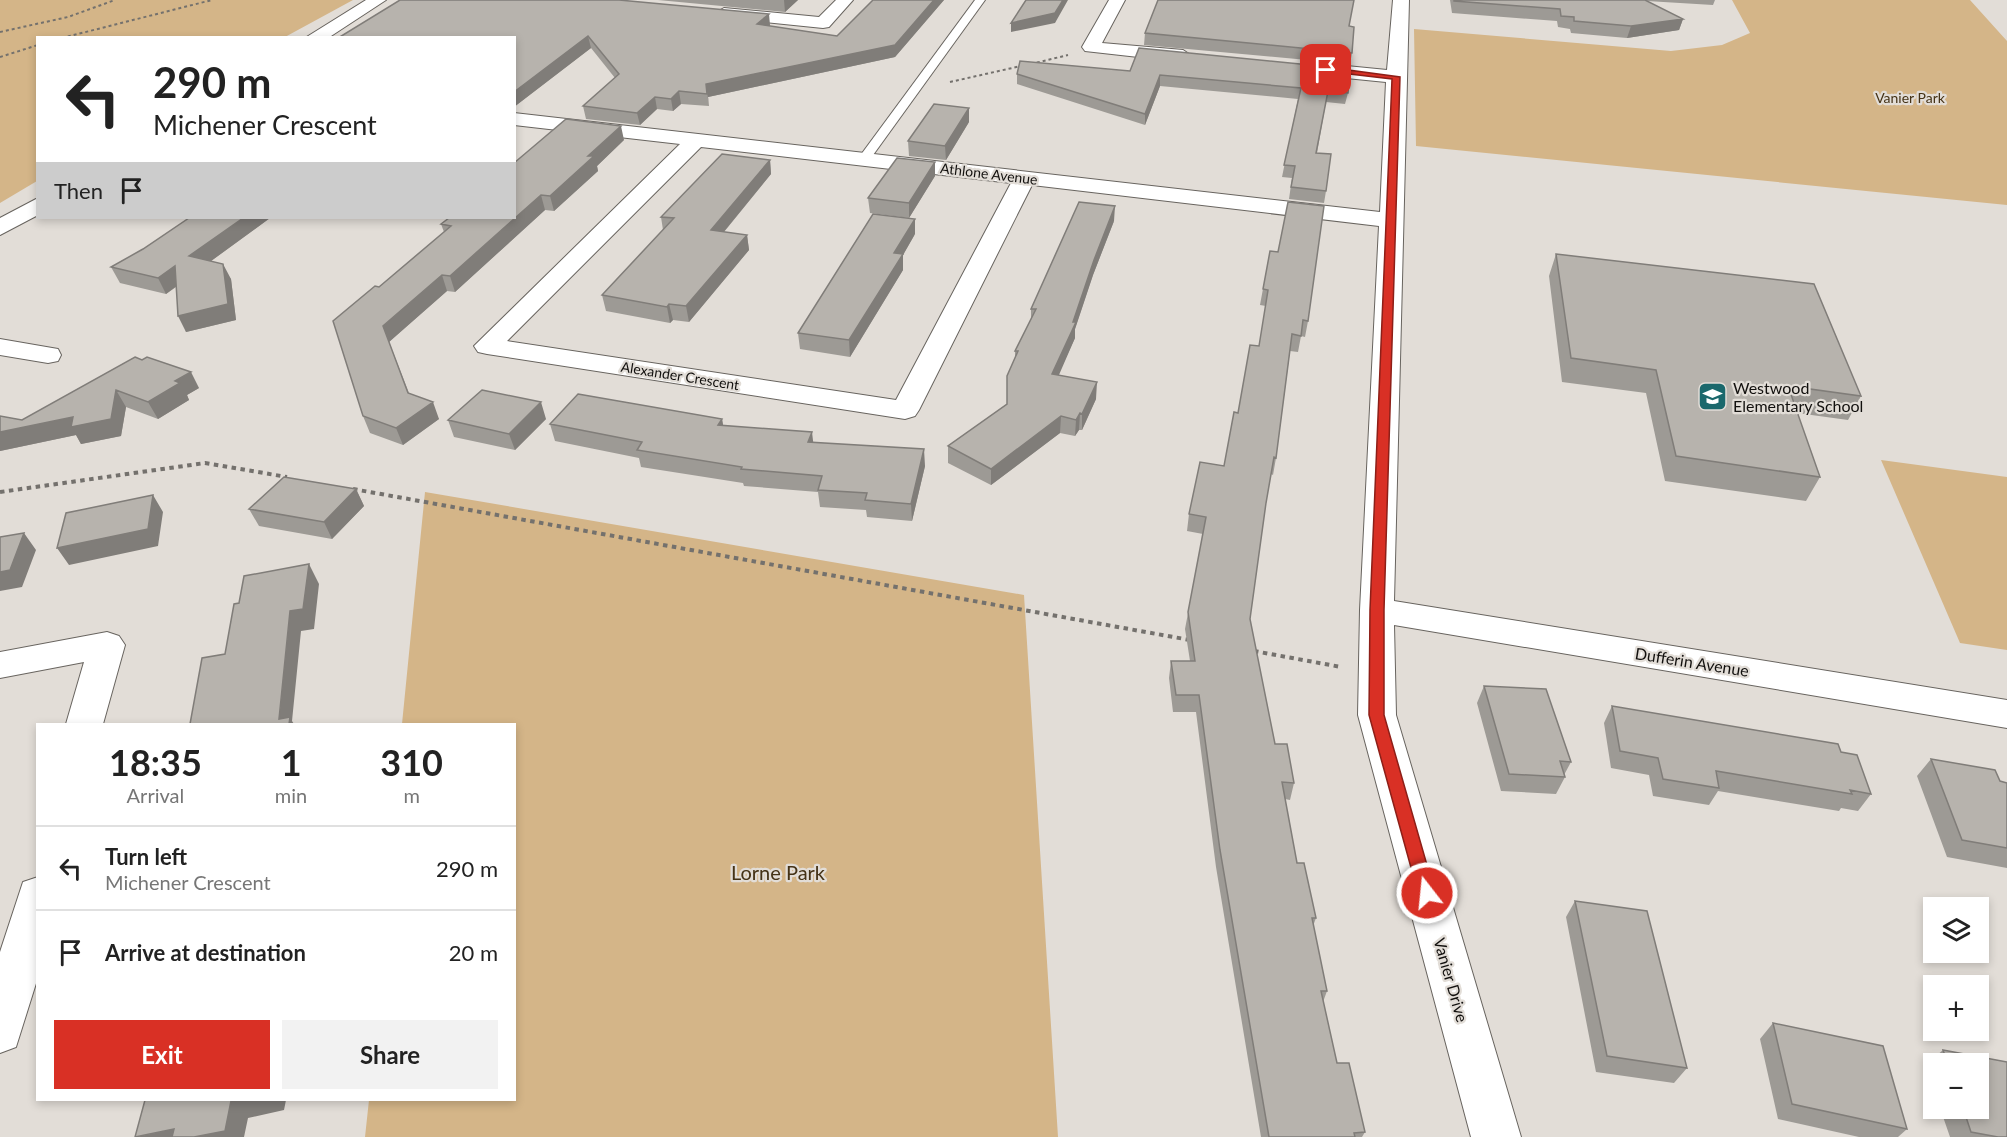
<!DOCTYPE html>
<html lang="en">
<head>
<meta charset="utf-8">
<style>
	body { margin:0; font-family:Lato,sans-serif; background:#f2f2f2; color:#222; height:100vh; display:flex; flex-direction:column; font-size:22px; white-space:nowrap }
	* { box-sizing:border-box; margin:0 }
	p { font-size:20px; color:#767676 }
	.icon { flex:none; width:33px; height:33px; fill:none; stroke:currentColor; stroke-width:2; stroke-linecap:round; stroke-linejoin:round }
	.map { position:relative; flex:1; overflow:hidden }
	.drawer { position:absolute; left:36px; top:723px; width:480px; height:378px; display:flex; flex-direction:column; background:#fff; border-radius:0px; box-shadow:0 3px 9px #0003 }
	.drawer>* { flex:none }
	.top-card { position:absolute; left:36px; top:36px; width:480px; height:183px; border-radius:0px; box-shadow:0 3px 9px #0003; background:#fff; color:#222; overflow:hidden }
	.controls { position:absolute; left:1923px; top:897px; display:grid; gap:12px }
	.controls a { display:grid; place-items:center; width:66px; height:66px; border-radius:0px; background:#fff; box-shadow:0 3px 9px #0003; font-size:30px }
	.pin { position:absolute; display:grid; place-items:center; width:51px; height:51px; color:#fff; margin:-26px; border-radius:12px; box-shadow:0 3px 9px #0006 }
	.me { position:absolute; width:66px; margin:-33px; rotate:344deg; stroke-linejoin:round; filter:drop-shadow(0 0 4px #0008) }
	.turn { display:flex; align-items:center; gap:21px; height:126px; padding:0 18px; font-size:27px }
	.turn .icon { width:78px; height:78px; stroke-width:2.5 }
	.turn b { display:block; font-size:42px; line-height:51px }
	.then { display:flex; align-items:center; height:57px; padding:0 18px; background:#0003; gap:12px; font-size:22px }
	.eta { display:flex; justify-content:space-evenly; align-items:center; height:102px; text-align:center }
	.eta b { font-size:36px; font-weight:700; line-height:42px }
	.action { display:flex; gap:12px; margin-top:auto; padding:12px 18px }
	.action a { flex:1; height:69px; border-radius:0px; background:#d93025; color:#fff; font-size:24px; font-weight:700; line-height:69px; text-align:center }
	.action a+a { background:#f2f2f2; color:#222 }
	ul { padding:0; list-style:none }
	li { display:flex; align-items:center; gap:18px; height:84px; padding:0 18px; border-top:2px solid #e0e0e0 }
	li div { flex:1 }
	li b { display:block; font-size:22px }
	li em { font-style:normal }
	.map>svg:first-child { display:block }
	.green { fill:#d4b588 }
	.lines { fill:none; stroke-linecap:round; stroke-linejoin:round }
	.lane-casing { stroke:#68645f; stroke-width:2 }
	.street-casing { stroke:#68645f; stroke-width:2 }
	.secondary-casing { stroke:#68645f; stroke-width:2 }
	.path-far1 { stroke:#74716d; stroke-width:2; stroke-dasharray:3 3; stroke-linecap:butt }
	.path { stroke:#74716d; stroke-width:4; stroke-dasharray:4.5 4.5; stroke-linecap:butt }
	.lane { fill:#fff; fill-rule:evenodd }
	.street { fill:#fff; fill-rule:evenodd }
	.secondary { fill:#fff; fill-rule:evenodd }
	.wall { fill:#9d9a95 }
	.shaded-wall { fill:#807d79 }
	.building { fill:#b7b3ad; stroke:#807d79; stroke-width:1.5 }
	.route { fill:#d93025; stroke:#8d1f18; stroke-width:1.5 }
	.labels { text-anchor:middle; stroke-width:4.5; stroke-linejoin:round; paint-order:stroke }
	.far-park-label { font-size:14px; fill:#443216; stroke:#e2ddd7 }
	.far-street-label { font-size:14px; fill:#12100e; stroke:#e2ddd7 }
	.poi-label { font-size:16px; fill:#12100e; stroke:#e2ddd7; text-anchor:start }
	.street-label { font-size:16px; fill:#12100e; stroke:#e2ddd7 }
	.near-park-label { font-size:20px; fill:#443216; stroke:#e2ddd7 }
</style>
</head>
<body>
<div class="map">
<svg width="2007" height="1137" viewBox="0 0 2007 1137">
	<rect width="100%" height="100%" fill="#e2ddd7"/>
	<path class="green" d="M0 0H353L285 37 38 38 37 181 0 203Z
		M1732 0H1970L2007 41V205L1416 146 1414 29 1671 51 1722 45 1750 33Z
		M1881 460 2007 477V650L1960 643Z
		M425 492 1024 595 1058 1137H365L369 1100H514V724H402Z"/>
	<g class="lines">
		<defs>
			<path id="lane" d="M975 0H985L868 162H860V156Z"/>
			<path id="street" d="M836 0H853L829 27 823 28 724 18 715 13 724 8 819 17Z
				M1109 0H1125L1102 43 1183 50 1192 56 1190 60 1183 62 1085 51 1082 47Z
				M1393 0H1409L1394 601 2007 700V728L1394 625 1396 715 1521 1137H1471L1358 715 1360 610 1379 226 1032 185 919 410 915 416 905 419 487 354 478 352 474 346 680 144 514 125V113L1380 212 1386 82 1306 74 1297 68 1306 62 1387 70ZM701 147 1011 183 896 400 507 341Z
				M0 339 58 349 61 355 58 361 48 363 0 355Z
				M107 632 119 636 125 645 103 724H66L84 662 0 678V652Z
				M38 877V977L16 1047 0 1053V952L23 882Z"/>
			<path id="secondary" d="M366 0H386L328 38H305Z
				M38 198V215L0 235V218Z"/>
		</defs>
		<use href="#lane" class="lane-casing"/>
		<use href="#street" class="street-casing"/>
		<use href="#secondary" class="secondary-casing"/>
		<path class="path-far1" d="M0 32 68 17 115 0
			M62 38 212 0
			M0 57 38 45
			M1031 64 1068 55
			M950 82 1021 66"/>
		<path class="path" d="M353 489 1190 640
			M0 492 205 463 287 477
			M1254 651 1341 667"/>
		<use href="#lane" class="lane"/>
		<use href="#street" class="street"/>
		<use href="#secondary" class="secondary"/>
	</g>
	<path class="wall" d="M658 0H798L785 12Z
		M873 0H944L895 57 708 97 709 106 681 104 673 111 657 109 640 125 586 119 583 106 615 78 591 48 514 107V38L770 25V26L837 36Z
		M1450 0H1715L1713 5 1647 1 1683 19 1679 30 1627 38 1571 33 1570 29 1558 27 1557 21 1452 13Z
		M1349 26 1352 53 1350 64 1144 45 1145 33Z
		M1139 48 1348 93 1345 104 1326 102 1317 153 1326 191 1324 203 1289 199 1292 178 1282 177 1298 99 1160 86 1145 125 1017 84V74L1130 71Z
		M969 122 946 160 909 156 908 141Z
		M624 140 597 166 598 171 554 211 545 210 455 292 447 291 389 342 409 393 439 419 403 445 370 433 363 416 379 287 444 232 441 224 514 163Z
		M770 160 771 174 724 232 747 235 749 250 689 322 673 320 670 323 606 311 602 295 663 230 661 217Z
		M935 162V176L909 218 870 213 868 198Z
		M270 218 211 261 231 279 236 320 186 332 176 287 166 294 120 283 111 267Z
		M1114 221 1093 275 1075 329V338L1058 375 1096 399 1082 430H1079L1075 436 1060 433 991 485 948 463V446L1007 404 1015 359V351L1031 319V309Z
		M915 234 903 255V270L850 357 800 349 798 333Z
		M1270 251 1308 321 1305 337 1301 336 1298 352 1290 351 1276 458 1273 475 1271 474 1266 503 1250 619 1275 744 1294 783 1290 800 1285 799 1297 863 1316 918 1313 926 1327 991 1323 1002 1337 1063 1365 1132 1362 1137H1261L1216 867 1196 712H1173L1169 678 1171 661H1190L1185 629 1203 534 1187 531 1189 514 1224 466 1238 413 1259 346 1266 306 1260 305Z
		M1556 254 1861 396 1848 420 1797 413 1820 477 1806 501 1665 481 1646 393 1562 382 1549 276Z
		M142 360 199 388 187 395 189 400 158 419 126 407 121 436 81 444 76 435 0 451V416L22 420Z
		M546 419 515 450 454 437 448 420Z
		M722 419 723 426 813 442 925 466 912 521 867 517 866 510 820 507 818 492 744 486 743 483 641 467 639 458 555 441 550 424Z
		M356 489 364 506 332 539 259 526 249 509Z
		M1484 686 1571 762 1564 775 1565 777 1556 794 1501 791 1477 703Z
		M1612 706 1841 752 1871 794 1858 811 1841 808 1839 811 1718 791 1709 805 1653 796 1649 775 1611 768 1604 723Z
		M1931 759 2000 781 2007 783V868L1947 857 1917 776Z
		M1575 901 1687 1068 1674 1083 1596 1072 1566 917Z
		M1773 1023 1907 1129 1898 1137H1859L1778 1119 1760 1039Z
		M1943 1050 2007 1062V1137H1950L1940 1108H1978V1064H1934V1087L1926 1065Z"/>
	<path class="shaded-wall" d="M784 0H798L785 12Z
		M934 0H944L895 57 708 97 709 106 706 84Z
		M1063 0H1068L1055 23 1011 32V23Z
		M769 14 770 25 759 36 757 24Z
		M1683 19 1679 30 1627 38 1631 26Z
		M588 36 591 48 514 107V92Z
		M1160 75V86L1145 125V114Z
		M679 91 681 104 673 111 671 99Z
		M655 97 657 109 640 125 637 113Z
		M969 108V122L946 160 945 146Z
		M621 126 624 140 597 166 598 171 554 211 550 196 588 156Z
		M770 160 771 174 713 245 711 230Z
		M935 162V176L909 218V203Z
		M541 195 545 210 455 292 450 276Z
		M1115 206 1114 221 1093 275 1075 329V338L1052 391V374L1073 322 1094 260Z
		M243 218H270L196 272 189 256Z
		M915 219V234L903 255V270L850 357 849 340 894 253Z
		M747 235 749 250 689 322 686 306Z
		M223 264 231 279 236 320 186 332 178 316Z
		M175 266 182 282 166 294 158 278Z
		M442 275 447 291 389 342 383 326Z
		M669 304 673 320 670 323 667 307Z
		M191 372 199 388 187 395 189 400 158 419 148 402 175 381Z
		M1097 382 1096 399 1082 430V414Z
		M116 390 126 407 121 436 81 444 76 435 0 451V432L73 417Z
		M433 402 439 419 403 445 396 428Z
		M541 402 546 419 515 450 509 434Z
		M1080 413 1079 430 1075 436 1076 420Z
		M1061 416 1060 433 991 485V469Z
		M722 419 725 436 718 425Z
		M812 432 814 449 808 442Z
		M924 449 925 466 912 521 911 504Z
		M356 489 364 506 332 539 324 522Z
		M153 495 163 512 158 546 69 565 57 548Z
		M24 533 36 550 22 587 0 591V572Z
		M309 564 319 584 314 629 301 631 292 721 294 724H282L279 719 290 611Z
		M236 1100H286L284 1110 248 1118 244 1137H194L231 1101Z
		M174 1129 183 1137H136Z"/>
	<path class="building" d="M400 0H619L769 14 757 24 837 36 873 0H934L895 45 706 84 707 94 679 91 671 99 655 97 637 113 583 106 619 74 588 36 514 92V38H338Z
		M1026 0H1063L1055 13 1011 23Z
		M1158 0H1354L1349 26 1354 27 1352 53 1145 33Z
		M1454 0H1645L1683 19 1631 26 1574 21V17L1561 16 1560 9 1454 1Z
		M1139 48 1350 69 1348 93 1328 91 1316 153 1331 154 1326 191 1291 187 1295 166 1284 165 1301 88 1160 75 1145 114 1017 74 1020 61 1130 71Z
		M934 104 969 108 945 146 908 141Z
		M566 119 621 126 588 156H594L550 196 541 195 450 276 442 275 383 326 408 393 433 402 396 428 363 416 333 321 375 286 379 287 451 226 441 224 449 218H514V163Z
		M722 154 770 160 711 230 747 235 686 306 669 304 667 307 602 295 674 218 661 217Z
		M897 158 935 162 909 203 868 198Z
		M1079 202 1115 206 1094 260 1073 322H1076L1052 374 1097 382 1082 414 1080 413 1076 420 1061 416 991 469 948 446 1007 404V376L1018 351H1015L1036 309H1031Z
		M1288 202 1324 206 1308 321 1303 320 1301 336 1292 334 1276 458 1274 457 1266 503 1250 619 1275 744H1287L1294 783 1282 782 1297 863H1304L1316 918H1312L1327 991H1321L1337 1063H1349L1365 1132 1354 1133 1355 1137H1269L1220 850 1199 695H1176L1171 661H1195L1188 612 1206 517 1189 514 1200 462 1224 466 1234 412 1238 413 1250 345 1259 346 1268 290 1263 289 1270 251 1278 252Z
		M873 214 915 219 894 253 903 254 849 340 798 333Z
		M189 218H243L189 256 223 264 228 304 178 316 175 266 158 278 111 267 143 249Z
		M1556 254 1814 284 1861 396 1788 386 1820 477 1676 456 1656 370 1571 358Z
		M135 357 142 360 147 357 191 372 175 381 180 383 148 402 116 390 111 419 71 427 73 417 0 432V416L22 420Z
		M482 390 541 402 509 434 448 420Z
		M578 394 722 419 718 425 812 432 808 442 924 449 911 504 865 500 867 493 818 490 822 476 741 469 742 467 637 450 642 442 550 424Z
		M284 477 356 489 324 522 249 509Z
		M153 495 148 529 57 548 66 513Z
		M24 533 10 570 0 572V537Z
		M309 564 303 609 290 611 279 719 290 717 289 724H190L202 658 225 654 234 604 239 603 244 576Z
		M1484 686 1546 689 1571 762 1560 761 1565 777 1509 774Z
		M1612 706 1838 744 1841 752 1857 755 1871 794 1850 790 1852 794 1716 771 1719 788 1663 779 1658 758 1620 751Z
		M1931 759 1995 770 2000 781 2007 783V848L1962 840Z
		M1575 901 1647 911 1687 1068 1607 1056Z
		M1773 1023 1883 1046 1907 1129 1792 1104Z
		M1943 1050 2007 1062V1137H1998L1971 1132 1963 1108H1978V1064H1948Z
		M145 1100H236L231 1101 225 1131 194 1137H172L174 1129 135 1137Z"/>
	<path class="route" d="M1326 67 1400 77 1384 610V715L1435 893 1433 898 1427 900 1420 898 1418 893 1369 715 1370 610 1392 79 1323 71Z"/>
	<defs>
		<symbol id="school-square" viewBox="-11 -11 22 22"><rect x="-9" y="-9" width="18" height="18" rx="4" fill="#1a686c" stroke="#e2ddd7"/><path d="M0-5L7-2L0 1L-7-2ZM-4 1L0 2.5L4 1V4Q0 6-4 4Z" fill="#fff"/></symbol>
	</defs>
	<g fill-rule="evenodd">
		<use href="#school-square" x="1696" y="380" width="33" height="33"/>
	</g>
	<g class="labels">
		<g class="far-park-label">
			<text x="1910" y="103">Vanier Park</text>
		</g>
		<g class="far-street-label">
			<text transform="translate(989 174) rotate(7)" y="5">Athlone Avenue</text>
			<text transform="translate(680 376) rotate(9)" y="5">Alexander Crescent</text>
		</g>
		<g class="poi-label">
			<text x="1733" y="394">Westwood<tspan x="1733" dy="18">Elementary School</tspan></text>
		</g>
		<g class="street-label">
			<text transform="translate(1692 662) rotate(9)" y="6">Dufferin Avenue</text>
			<text transform="translate(1451 980) rotate(74)" y="6">Vanier Drive</text>
		</g>
		<g class="near-park-label">
			<text x="778" y="880">Lorne Park</text>
		</g>
	</g>
</svg>
<div class="controls">
<a><svg class="icon" aria-label="layers" viewBox="0 0 24 24"><path d="M12 4l9 5-9 5-9-5zM3 14l9 5 9-5"/></svg></a>
<a>+</a>
<a>−</a>
</div>
<div class="pin" style="left:1326px;top:70px;background:#d93025"><svg class="icon" aria-label="arrive" viewBox="0 0 24 24"><path d="M6 21V4h12l-3 4 3 4H6"/></svg></div>
<svg class="me" style="left:1427px;top:893px" viewBox="-20 -20 40 40"><circle r="17" fill="#d93025" stroke="#fff" stroke-width="3"/><path d="M0-11L8 9 0 5-8 9z" fill="#fff"/></svg>
<div class="top-card">
<div class="turn"><svg class="icon" aria-label="left" viewBox="0 0 24 24"><path d="M17 20v-9H6M10 6l-5 5 5 5"/></svg><div><b>290 m</b>Michener Crescent</div></div>
<div class="then">Then<svg class="icon" aria-label="arrive" viewBox="0 0 24 24"><path d="M6 21V4h12l-3 4 3 4H6"/></svg></div>
</div>
<section class="drawer">
<div class="eta">
<div><b>18:35</b><p>Arrival</p></div>
<div><b>1</b><p>min</p></div>
<div><b>310</b><p>m</p></div>
</div>
<ul>
<li><svg class="icon" aria-label="left" viewBox="0 0 24 24"><path d="M17 20v-9H6M10 6l-5 5 5 5"/></svg><div><b>Turn left</b><p>Michener Crescent</p></div><em>290 m</em></li>
<li><svg class="icon" aria-label="arrive" viewBox="0 0 24 24"><path d="M6 21V4h12l-3 4 3 4H6"/></svg><div><b>Arrive at destination</b></div><em>20 m</em></li>
</ul>
<div class="action"><a>Exit</a><a>Share</a></div>
</section>
</div>
</body>
</html>
